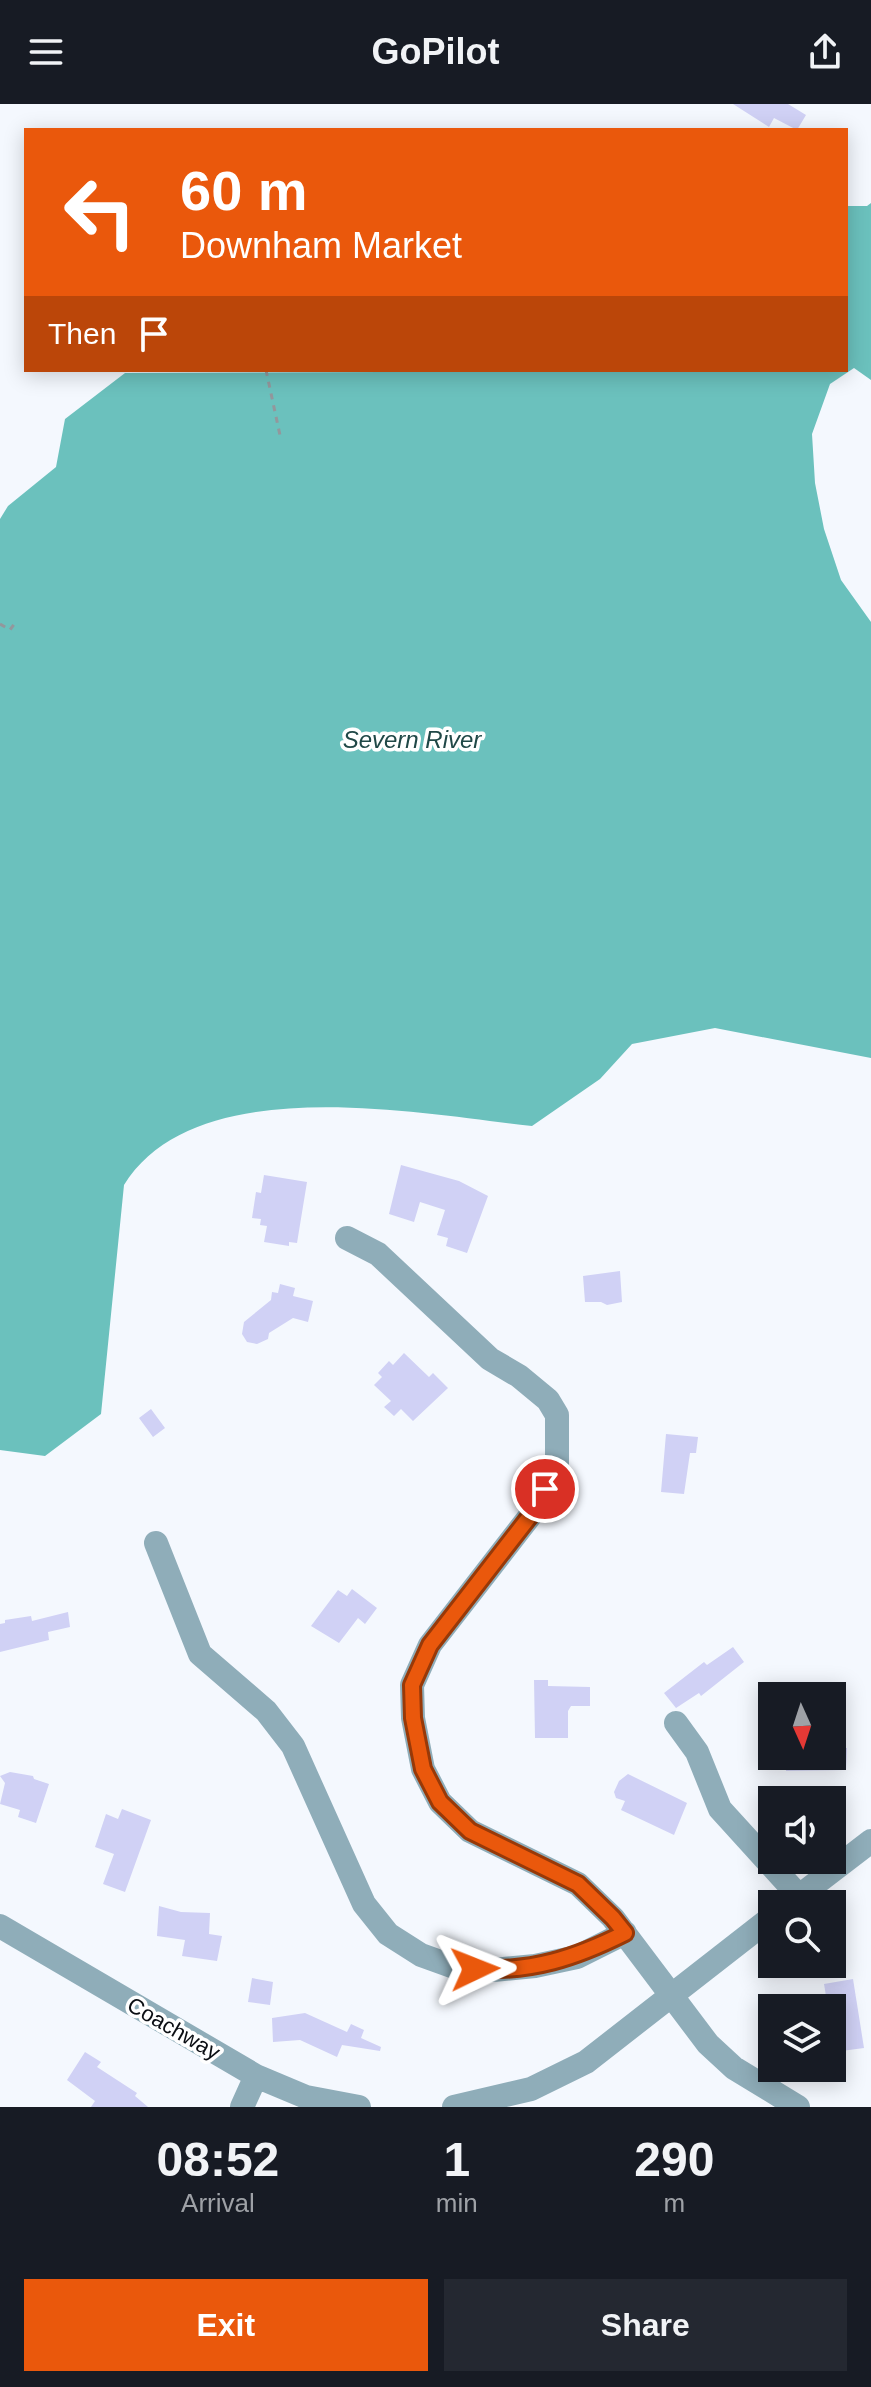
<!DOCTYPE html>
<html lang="en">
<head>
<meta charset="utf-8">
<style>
	body { margin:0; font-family:Helvetica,sans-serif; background:#242831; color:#f1f3f6; height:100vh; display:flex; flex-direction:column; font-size:30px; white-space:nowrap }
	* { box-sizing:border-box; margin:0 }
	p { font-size:26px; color:#9ea1a6 }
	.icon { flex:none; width:44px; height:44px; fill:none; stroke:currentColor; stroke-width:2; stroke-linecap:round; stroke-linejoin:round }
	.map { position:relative; height:2003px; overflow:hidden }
	.panel { display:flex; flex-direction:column; background:#171b24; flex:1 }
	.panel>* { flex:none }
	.top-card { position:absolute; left:24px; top:24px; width:824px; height:244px; border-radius:0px; box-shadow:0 4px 20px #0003; background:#ea580c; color:#fff; overflow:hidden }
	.needle { width:52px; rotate:177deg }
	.controls { position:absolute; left:758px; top:1578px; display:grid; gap:16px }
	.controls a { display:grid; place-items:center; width:88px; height:88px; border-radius:0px; background:#171b24; box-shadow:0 4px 20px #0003; font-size:40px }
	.pin { position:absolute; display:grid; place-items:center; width:68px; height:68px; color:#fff; margin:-34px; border:4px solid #fff; border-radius:50%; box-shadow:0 2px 8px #0007 }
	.me { position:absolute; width:88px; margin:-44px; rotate:88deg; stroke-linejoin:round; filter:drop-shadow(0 0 6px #0008) }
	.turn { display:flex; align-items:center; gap:28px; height:168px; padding:0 24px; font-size:36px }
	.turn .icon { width:104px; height:104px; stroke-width:2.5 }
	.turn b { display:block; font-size:56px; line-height:68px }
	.then { display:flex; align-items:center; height:76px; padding:0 24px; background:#0003; gap:16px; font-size:30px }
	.eta { display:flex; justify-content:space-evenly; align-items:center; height:136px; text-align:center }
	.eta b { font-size:48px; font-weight:600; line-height:56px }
	.cta { display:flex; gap:16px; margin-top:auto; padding:16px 24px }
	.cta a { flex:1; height:92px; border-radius:0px; background:#ea580c; color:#fff; font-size:32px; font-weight:600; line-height:92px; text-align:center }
	.cta a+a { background:#242831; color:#f1f3f6 }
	header { display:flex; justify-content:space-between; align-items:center; height:104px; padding:0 24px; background:#171b24; font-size:36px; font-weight:600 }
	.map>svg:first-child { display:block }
	.water { fill:#6bc1bd }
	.building { fill:#d0d1f5 }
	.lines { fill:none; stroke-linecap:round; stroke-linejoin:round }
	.path { stroke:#93979c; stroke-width:3; stroke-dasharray:6 6; stroke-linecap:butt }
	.minor { stroke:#8fadb9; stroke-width:24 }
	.route-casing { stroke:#983908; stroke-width:20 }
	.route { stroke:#ea580c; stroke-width:14 }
	.labels { text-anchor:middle; stroke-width:7; stroke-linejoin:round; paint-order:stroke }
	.street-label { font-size:22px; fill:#0b0e13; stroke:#fff }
	.water-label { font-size:24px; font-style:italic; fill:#204847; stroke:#fff }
</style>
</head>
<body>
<header><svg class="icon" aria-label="menu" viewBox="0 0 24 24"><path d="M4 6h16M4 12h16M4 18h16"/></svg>GoPilot<svg class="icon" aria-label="share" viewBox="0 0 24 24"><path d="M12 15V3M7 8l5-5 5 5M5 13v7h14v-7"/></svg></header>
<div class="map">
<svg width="871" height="2003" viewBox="0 0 871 2003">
	<rect width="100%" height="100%" fill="#f4f8fe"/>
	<path class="water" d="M871 99V276L854 264 830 280 812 330 815 379 824 425 841 476 871 518V954L715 924 632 940 600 975 532 1022C418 1010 196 965 124 1081L101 1310 45 1352 0 1346V415L8 402 56 363 65 315 125 269 846 266V102H867Z"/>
	<path class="building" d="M733 0H788L806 11 797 26 774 14 769 23Z
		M401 1061 459 1077 488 1092 467 1149 446 1142 448 1134 437 1131 445 1106 420 1098 414 1118 389 1110Z
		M264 1071 307 1078 297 1139 289 1138V1142L264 1138 267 1122 260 1121 261 1115 252 1114 256 1088 261 1089Z
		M620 1167 622 1198 607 1201 601 1198H585L583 1172Z
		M280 1180 295 1184 293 1192 313 1197 308 1218 293 1214 269 1229 268 1235 257 1240 247 1238 242 1230 244 1218 271 1196 272 1188 278 1189Z
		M404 1249 429 1273 433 1269 448 1284 413 1317 401 1305 394 1312 384 1303 391 1297 374 1281 382 1273 378 1269 389 1257 393 1261Z
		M151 1305 165 1324 153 1333 139 1314Z
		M666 1330 698 1333 696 1349H690L684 1390 661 1388Z
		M352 1485 377 1504 365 1520 358 1514 339 1539 311 1522 338 1486 347 1492Z
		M68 1508 70 1523 48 1528 49 1536 0 1548V1520L5 1519V1516L31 1512 32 1517Z
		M733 1543 744 1558 701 1592 699 1589 676 1604 664 1589 704 1558 707 1561Z
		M534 1576H548V1582L590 1583V1602H571L568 1607V1634H535Z
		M832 1644H847L846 1666 786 1667V1652H832Z
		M10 1668 33 1672 34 1675 49 1680 36 1719 18 1713 20 1706 0 1700 5 1679 0 1672Z
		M628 1670 687 1699 674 1731 621 1706 625 1697 616 1694 614 1688 619 1677Z
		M122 1705 151 1716 125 1788 103 1780 114 1750 95 1743 106 1710 118 1715Z
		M159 1802 181 1808 210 1809 209 1830 222 1832 217 1857 182 1852 185 1836 157 1832Z
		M252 1874 273 1878 270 1901 248 1898Z
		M853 1875 864 1944 834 1948 832 1904H828L824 1880Z
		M305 1909 347 1928 351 1920 364 1926 361 1934 381 1943 380 1947 342 1941 337 1953 300 1936 273 1938 272 1914Z
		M85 1948 101 1958 97 1963 137 1989 135 1992 148 2003H91L95 1997 67 1976Z"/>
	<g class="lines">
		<path class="path" d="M266 266 281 336
			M0 520 10 526 17 516"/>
		<path class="minor" d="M347 1134 378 1150 490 1255 519 1272 548 1296 557 1311V1364L530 1412 430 1541 412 1581 413 1614 423 1665 440 1698 470 1727 578 1780 613 1814 708 1940 734 1964 798 2003
			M156 1439 200 1550 266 1607 293 1642 364 1800 388 1830 421 1851 457 1864 493 1866 535 1862 577 1853 625 1829
			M676 1619 697 1648 720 1705 799 1792
			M789 1800 871 1737
			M0 1822 256 1972 306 1993 359 2003
			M242 2003 256 1972
			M454 2003 531 1985 586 1958 772 1813"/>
	</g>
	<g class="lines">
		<defs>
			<path id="route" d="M475 1865C532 1868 575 1854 625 1829L613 1814 578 1780 470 1727 440 1698 423 1665 413 1614 412 1581 430 1541 530 1412 545 1385"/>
		</defs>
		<use href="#route" class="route-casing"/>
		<use href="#route" class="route"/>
	</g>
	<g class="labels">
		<g class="street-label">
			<text transform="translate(174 1924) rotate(30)" y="8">Coachway</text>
		</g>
		<g class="water-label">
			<text x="412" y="644">Severn River</text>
		</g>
	</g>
</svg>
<div class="controls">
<a><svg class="needle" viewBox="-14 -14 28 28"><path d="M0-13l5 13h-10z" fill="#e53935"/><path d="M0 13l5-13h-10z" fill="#9ea1a6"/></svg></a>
<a><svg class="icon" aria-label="sound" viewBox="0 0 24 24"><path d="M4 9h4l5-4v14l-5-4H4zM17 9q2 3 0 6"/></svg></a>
<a><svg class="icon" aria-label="search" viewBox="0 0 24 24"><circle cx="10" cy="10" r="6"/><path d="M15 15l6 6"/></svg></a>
<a><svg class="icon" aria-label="layers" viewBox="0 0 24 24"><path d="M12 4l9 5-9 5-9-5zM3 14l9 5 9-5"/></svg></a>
</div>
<div class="pin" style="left:545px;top:1385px;background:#d93025"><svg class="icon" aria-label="arrive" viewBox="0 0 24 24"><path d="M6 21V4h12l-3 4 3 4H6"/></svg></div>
<svg class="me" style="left:475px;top:1865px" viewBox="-20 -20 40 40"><path d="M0-17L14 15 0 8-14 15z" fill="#ea580c" stroke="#fff" stroke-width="4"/></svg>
<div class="top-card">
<div class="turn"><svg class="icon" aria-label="left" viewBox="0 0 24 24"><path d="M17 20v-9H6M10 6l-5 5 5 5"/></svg><div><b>60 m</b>Downham Market</div></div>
<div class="then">Then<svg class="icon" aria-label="arrive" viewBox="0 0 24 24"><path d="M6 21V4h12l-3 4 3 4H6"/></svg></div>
</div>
</div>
<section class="panel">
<div class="eta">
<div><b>08:52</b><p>Arrival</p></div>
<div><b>1</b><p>min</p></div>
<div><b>290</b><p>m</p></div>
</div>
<div class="cta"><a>Exit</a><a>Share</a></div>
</section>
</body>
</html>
